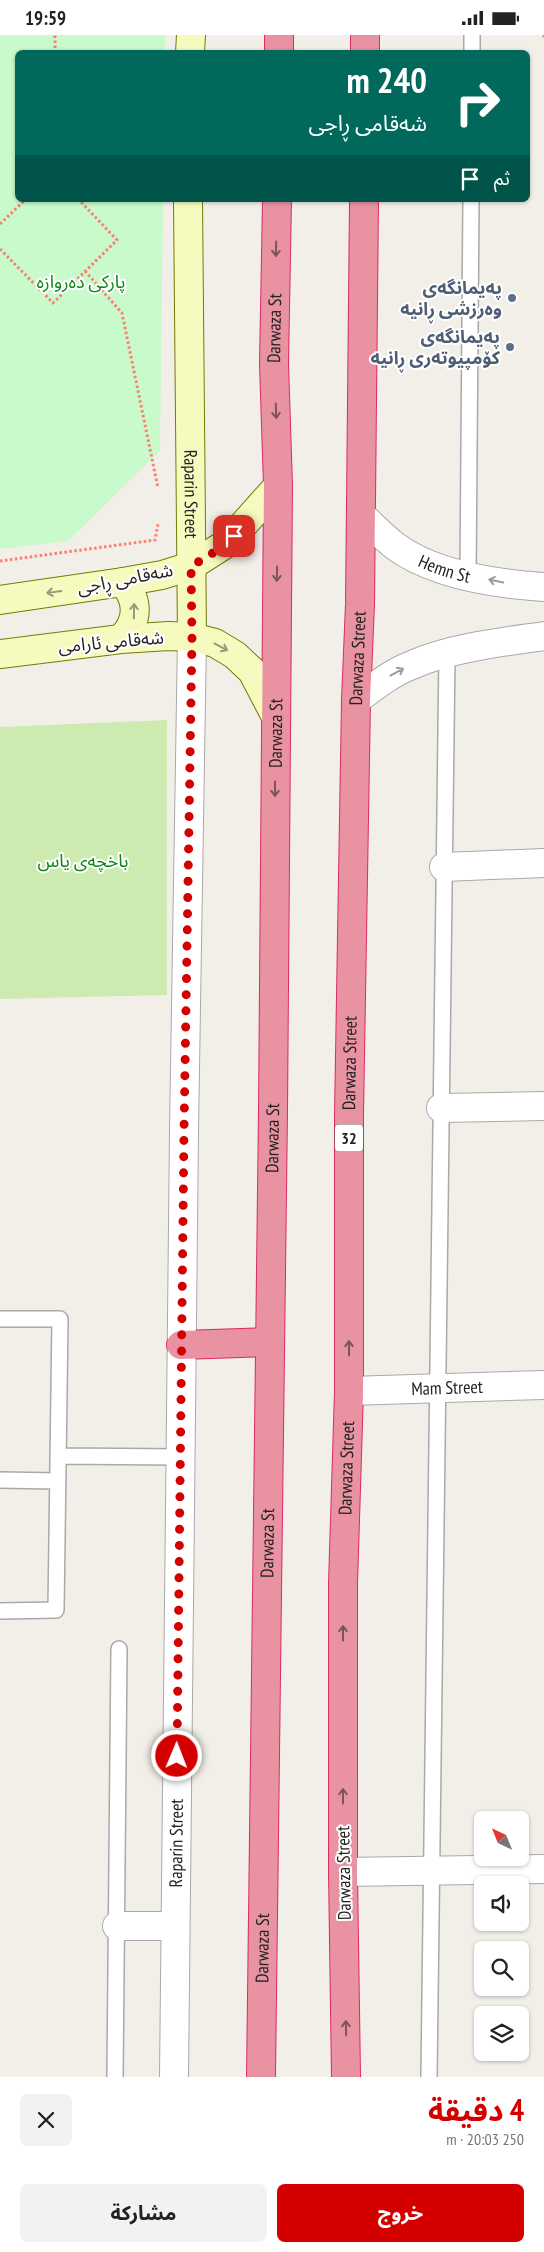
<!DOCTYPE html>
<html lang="ar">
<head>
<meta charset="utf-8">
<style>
	body { margin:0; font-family:"PT Sans Narrow","Noto Sans Arabic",sans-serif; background:#f2f2f2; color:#222; direction:rtl; height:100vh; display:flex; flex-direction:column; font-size:19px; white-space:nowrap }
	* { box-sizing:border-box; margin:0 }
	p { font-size:16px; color:#767676 }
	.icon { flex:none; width:28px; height:28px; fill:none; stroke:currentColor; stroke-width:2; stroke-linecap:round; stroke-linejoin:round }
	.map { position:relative; height:2042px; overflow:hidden; direction:ltr }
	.panel { display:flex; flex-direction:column; background:#fff; flex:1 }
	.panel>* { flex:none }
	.guide { position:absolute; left:15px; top:15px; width:515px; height:152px; border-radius:8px; box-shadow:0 1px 4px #0004; direction:rtl; background:#00695c; color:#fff; overflow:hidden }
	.needle { width:32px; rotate:317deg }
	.controls { position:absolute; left:474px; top:1776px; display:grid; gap:10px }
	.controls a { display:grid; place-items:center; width:55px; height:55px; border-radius:8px; background:#fff; box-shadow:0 1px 4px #0004; font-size:25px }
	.pin { position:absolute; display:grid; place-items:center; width:42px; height:42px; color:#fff; margin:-21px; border-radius:10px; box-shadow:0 2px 8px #0006 }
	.me { position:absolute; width:55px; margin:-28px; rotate:1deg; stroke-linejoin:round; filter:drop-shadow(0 0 4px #0008) }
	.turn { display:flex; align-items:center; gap:18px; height:105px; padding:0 20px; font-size:22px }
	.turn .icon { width:65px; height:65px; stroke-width:2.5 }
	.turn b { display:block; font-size:35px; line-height:42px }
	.then { display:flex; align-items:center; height:48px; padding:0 20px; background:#0003; gap:10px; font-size:19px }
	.round { display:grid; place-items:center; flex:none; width:52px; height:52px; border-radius:8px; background:#f2f2f2 }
	.summary { display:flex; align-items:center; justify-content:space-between; height:85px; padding:0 20px }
	h1 { font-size:30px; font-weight:700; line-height:38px; color:#d40000 }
	.button { display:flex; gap:10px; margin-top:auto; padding:10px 20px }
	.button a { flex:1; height:58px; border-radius:8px; background:#d40000; color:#fff; font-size:20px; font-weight:700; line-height:58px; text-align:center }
	.button a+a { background:#f2f2f2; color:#222 }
	.status { display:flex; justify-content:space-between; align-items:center; height:35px; padding:0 25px; background:#fff; direction:ltr }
	.status svg { height:14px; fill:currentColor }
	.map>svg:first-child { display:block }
	.grass { fill:#cdebb0 }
	.park { fill:#c8facc }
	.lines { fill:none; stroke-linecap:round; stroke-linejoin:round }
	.lane-casing { stroke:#a9a9a9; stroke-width:18 }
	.street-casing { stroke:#a9a9a9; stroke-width:30 }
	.secondary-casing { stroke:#707d05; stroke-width:30 }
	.highway-casing { stroke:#dc2a67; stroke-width:30 }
	.path { stroke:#fa8072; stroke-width:3; stroke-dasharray:2.5 2.5; stroke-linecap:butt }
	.lane { stroke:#fff; stroke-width:15 }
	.street { stroke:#fff; stroke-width:28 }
	.secondary { stroke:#f7fabf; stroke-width:28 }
	.highway { stroke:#e892a2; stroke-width:28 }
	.oneway { stroke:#7b545c }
	.oneway2 { stroke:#9c9c9c }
	.oneway3 { stroke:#979978 }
	.route { stroke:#d40000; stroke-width:9; stroke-dasharray:0 16.2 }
	.service-dot { fill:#5c6f8a; stroke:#fff; stroke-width:2 }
	.labels { text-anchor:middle; stroke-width:4; stroke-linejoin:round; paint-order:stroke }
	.shield { fill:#fff; stroke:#646464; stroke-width:1 }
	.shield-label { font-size:16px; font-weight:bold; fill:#222 }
	.park-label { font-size:18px; fill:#0c8416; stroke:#fff }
	.service-label { font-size:18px; font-weight:bold; fill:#4e5e75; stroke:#fff; text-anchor:end }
	.street-label { font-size:18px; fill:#222; stroke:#fff }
</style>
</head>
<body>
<div class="status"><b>19:59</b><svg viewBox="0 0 49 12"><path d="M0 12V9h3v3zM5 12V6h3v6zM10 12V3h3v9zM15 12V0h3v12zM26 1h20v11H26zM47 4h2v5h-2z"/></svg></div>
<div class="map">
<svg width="544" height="2042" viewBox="0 0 544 2042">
	<rect width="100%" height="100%" fill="#f2efe9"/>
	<path class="grass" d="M167 685V960L0 964V692Z"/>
	<path class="park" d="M0 0H165V17L18 18V165H163L160 416 68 506 0 514Z"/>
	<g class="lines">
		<defs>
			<path id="lane" d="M472 18V0
				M468 541 471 165
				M0 1284H60L56 1575 0 1576
				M58 1421 180 1422
				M0 1445 58 1446
				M115 2042 119 1614
				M429 2042 447 619"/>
			<g id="street">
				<path id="s1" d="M361 480C372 490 383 502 395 511 434 540 498 549 544 552"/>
				<path d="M356 665C374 652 391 638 412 630 449 613 503 607 544 601"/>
				<path d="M444 832 544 828"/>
				<path d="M441 1073 544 1071"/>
				<path id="s2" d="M349 1356 544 1350"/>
				<path d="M343 1837 544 1834"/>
				<path d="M117 1891H175"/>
				<path id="s3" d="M174 2042 184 1096 192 602"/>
			</g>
			<g id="secondary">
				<path d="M190 18 191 0"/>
				<path id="s4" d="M188 165 192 602"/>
				<path d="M0 565 123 547 162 540 191 531 227 508 278 451"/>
				<path d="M121 604C139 586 139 566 123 547"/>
				<path d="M0 619 121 604 169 601 192 602 215 608 235 620 252 636 275 680"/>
			</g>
			<g id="highway">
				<path d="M279 18V0"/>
				<path d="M365 18V0"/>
				<path d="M181 1310 269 1307"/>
				<path id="s5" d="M261 2042 273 1076 278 451 274 329 277 165"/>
				<path id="s6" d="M346 2042 343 1837V1549L349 1356V1080L356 665 360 569 364 165"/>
			</g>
		</defs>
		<use href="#lane" class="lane-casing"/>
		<use href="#street" class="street-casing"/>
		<use href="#secondary" class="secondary-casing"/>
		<use href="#highway" class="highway-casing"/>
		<path class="path" d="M544 0V4
			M55 18V0
			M0 189 25 165
			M0 214 53 268 117 205 79 165
			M85 236 122 278 158 453
			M0 526 155 505 158 489"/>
		<use href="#lane" class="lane"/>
		<use href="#street" class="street"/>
		<use href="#secondary" class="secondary"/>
		<use href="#highway" class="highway"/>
	</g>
	<defs><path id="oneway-shaft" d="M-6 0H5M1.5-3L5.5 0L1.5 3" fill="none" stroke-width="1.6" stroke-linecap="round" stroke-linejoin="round" transform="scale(1.25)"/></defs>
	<g class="oneway">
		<use href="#oneway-shaft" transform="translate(276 214) rotate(91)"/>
		<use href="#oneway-shaft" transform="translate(276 376) rotate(88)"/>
		<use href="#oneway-shaft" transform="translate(277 539) rotate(91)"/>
		<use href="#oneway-shaft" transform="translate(275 754) rotate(90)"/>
		<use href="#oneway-shaft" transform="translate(349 1313) rotate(-90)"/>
		<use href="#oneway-shaft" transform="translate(343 1598) rotate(-90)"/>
		<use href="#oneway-shaft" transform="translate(343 1761) rotate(-90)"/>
		<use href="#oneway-shaft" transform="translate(346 1993) rotate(-91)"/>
	</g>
	<g class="oneway2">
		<use href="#oneway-shaft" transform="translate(496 546) rotate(-168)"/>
		<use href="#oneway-shaft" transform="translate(397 637) rotate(-28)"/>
	</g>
	<g class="oneway3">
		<use href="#oneway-shaft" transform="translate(54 557) rotate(172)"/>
		<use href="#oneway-shaft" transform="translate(134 576) rotate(-89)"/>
		<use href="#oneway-shaft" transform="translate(221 612) rotate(28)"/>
	</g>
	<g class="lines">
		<path class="route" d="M177 1721 184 1096 192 602 191 531 209 521 234 501"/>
	</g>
	<g class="service-dot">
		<circle cx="512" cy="263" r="5"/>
		<circle cx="510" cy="312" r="5"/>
	</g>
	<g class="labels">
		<rect class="shield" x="335" y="1089.5" width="28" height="27" rx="4"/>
		<g class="shield-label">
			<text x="349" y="1109">32</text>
		</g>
		<g class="park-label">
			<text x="81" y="253">پارکی دەروازە</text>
			<text x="83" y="832">باخچەی یاس</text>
		</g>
		<g class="service-label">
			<text x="502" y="259">پەیمانگەی<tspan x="502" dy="21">وەرزشی ڕانیە</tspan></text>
			<text x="500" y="308">پەیمانگەی<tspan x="500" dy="21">کۆمپیوتەری ڕانیە</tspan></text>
		</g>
		<g class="street-label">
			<text dy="6" stroke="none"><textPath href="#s5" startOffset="1749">Darwaza St</textPath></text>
			<text dy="6" stroke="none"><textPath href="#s4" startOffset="294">Raparin Street</textPath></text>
			<text dy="6" stroke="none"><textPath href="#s1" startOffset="101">Hemn St</textPath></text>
			<text transform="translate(125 544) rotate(-11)" y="6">شەقامی ڕاجی</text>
			<text transform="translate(111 607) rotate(-5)" y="6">شەقامی ئارامی</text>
			<text dy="6" stroke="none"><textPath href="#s6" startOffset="1419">Darwaza Street</textPath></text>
			<text dy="6" stroke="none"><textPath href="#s5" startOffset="1344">Darwaza St</textPath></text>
			<text dy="6" stroke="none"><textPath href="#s6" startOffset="1014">Darwaza Street</textPath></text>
			<text dy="6" stroke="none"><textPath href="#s5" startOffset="939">Darwaza St</textPath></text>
			<text dy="6" stroke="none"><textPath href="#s2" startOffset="98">Mam Street</textPath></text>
			<text dy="6" stroke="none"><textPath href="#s6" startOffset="609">Darwaza Street</textPath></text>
			<text dy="6" stroke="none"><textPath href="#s5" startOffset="534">Darwaza St</textPath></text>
			<text dy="6" stroke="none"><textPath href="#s3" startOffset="234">Raparin Street</textPath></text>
			<text transform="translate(344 1838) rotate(-91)" y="6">Darwaza Street</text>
			<text dy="6" stroke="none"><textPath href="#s5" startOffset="129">Darwaza St</textPath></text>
		</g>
	</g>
</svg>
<div class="controls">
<a><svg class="needle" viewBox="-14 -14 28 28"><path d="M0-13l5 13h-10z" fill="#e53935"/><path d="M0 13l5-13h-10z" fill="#767676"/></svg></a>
<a><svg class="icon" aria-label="sound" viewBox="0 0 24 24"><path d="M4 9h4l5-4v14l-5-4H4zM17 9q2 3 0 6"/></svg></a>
<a><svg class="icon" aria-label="search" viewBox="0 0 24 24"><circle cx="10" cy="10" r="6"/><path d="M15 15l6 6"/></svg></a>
<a><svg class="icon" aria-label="layers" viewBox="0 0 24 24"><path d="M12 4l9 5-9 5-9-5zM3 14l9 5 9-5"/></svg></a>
</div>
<div class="pin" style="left:234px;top:501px;background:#d93025"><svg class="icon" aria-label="arrive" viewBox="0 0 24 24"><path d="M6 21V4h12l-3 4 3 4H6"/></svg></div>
<svg class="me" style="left:177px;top:1721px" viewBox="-20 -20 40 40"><circle r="17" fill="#d40000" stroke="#fff" stroke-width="3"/><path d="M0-11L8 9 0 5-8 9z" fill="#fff"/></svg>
<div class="guide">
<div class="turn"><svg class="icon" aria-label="right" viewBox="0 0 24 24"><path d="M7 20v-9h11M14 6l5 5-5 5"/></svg><div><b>240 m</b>شەقامی ڕاجی</div></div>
<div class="then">ثم<svg class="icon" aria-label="arrive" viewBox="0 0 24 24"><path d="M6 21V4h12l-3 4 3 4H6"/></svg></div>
</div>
</div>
<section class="panel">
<div class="summary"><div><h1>4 دقيقة</h1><p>250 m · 20:03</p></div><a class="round"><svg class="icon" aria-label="close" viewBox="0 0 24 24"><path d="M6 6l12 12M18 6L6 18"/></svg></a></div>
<div class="button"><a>خروج</a><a>مشاركة</a></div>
</section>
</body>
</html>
